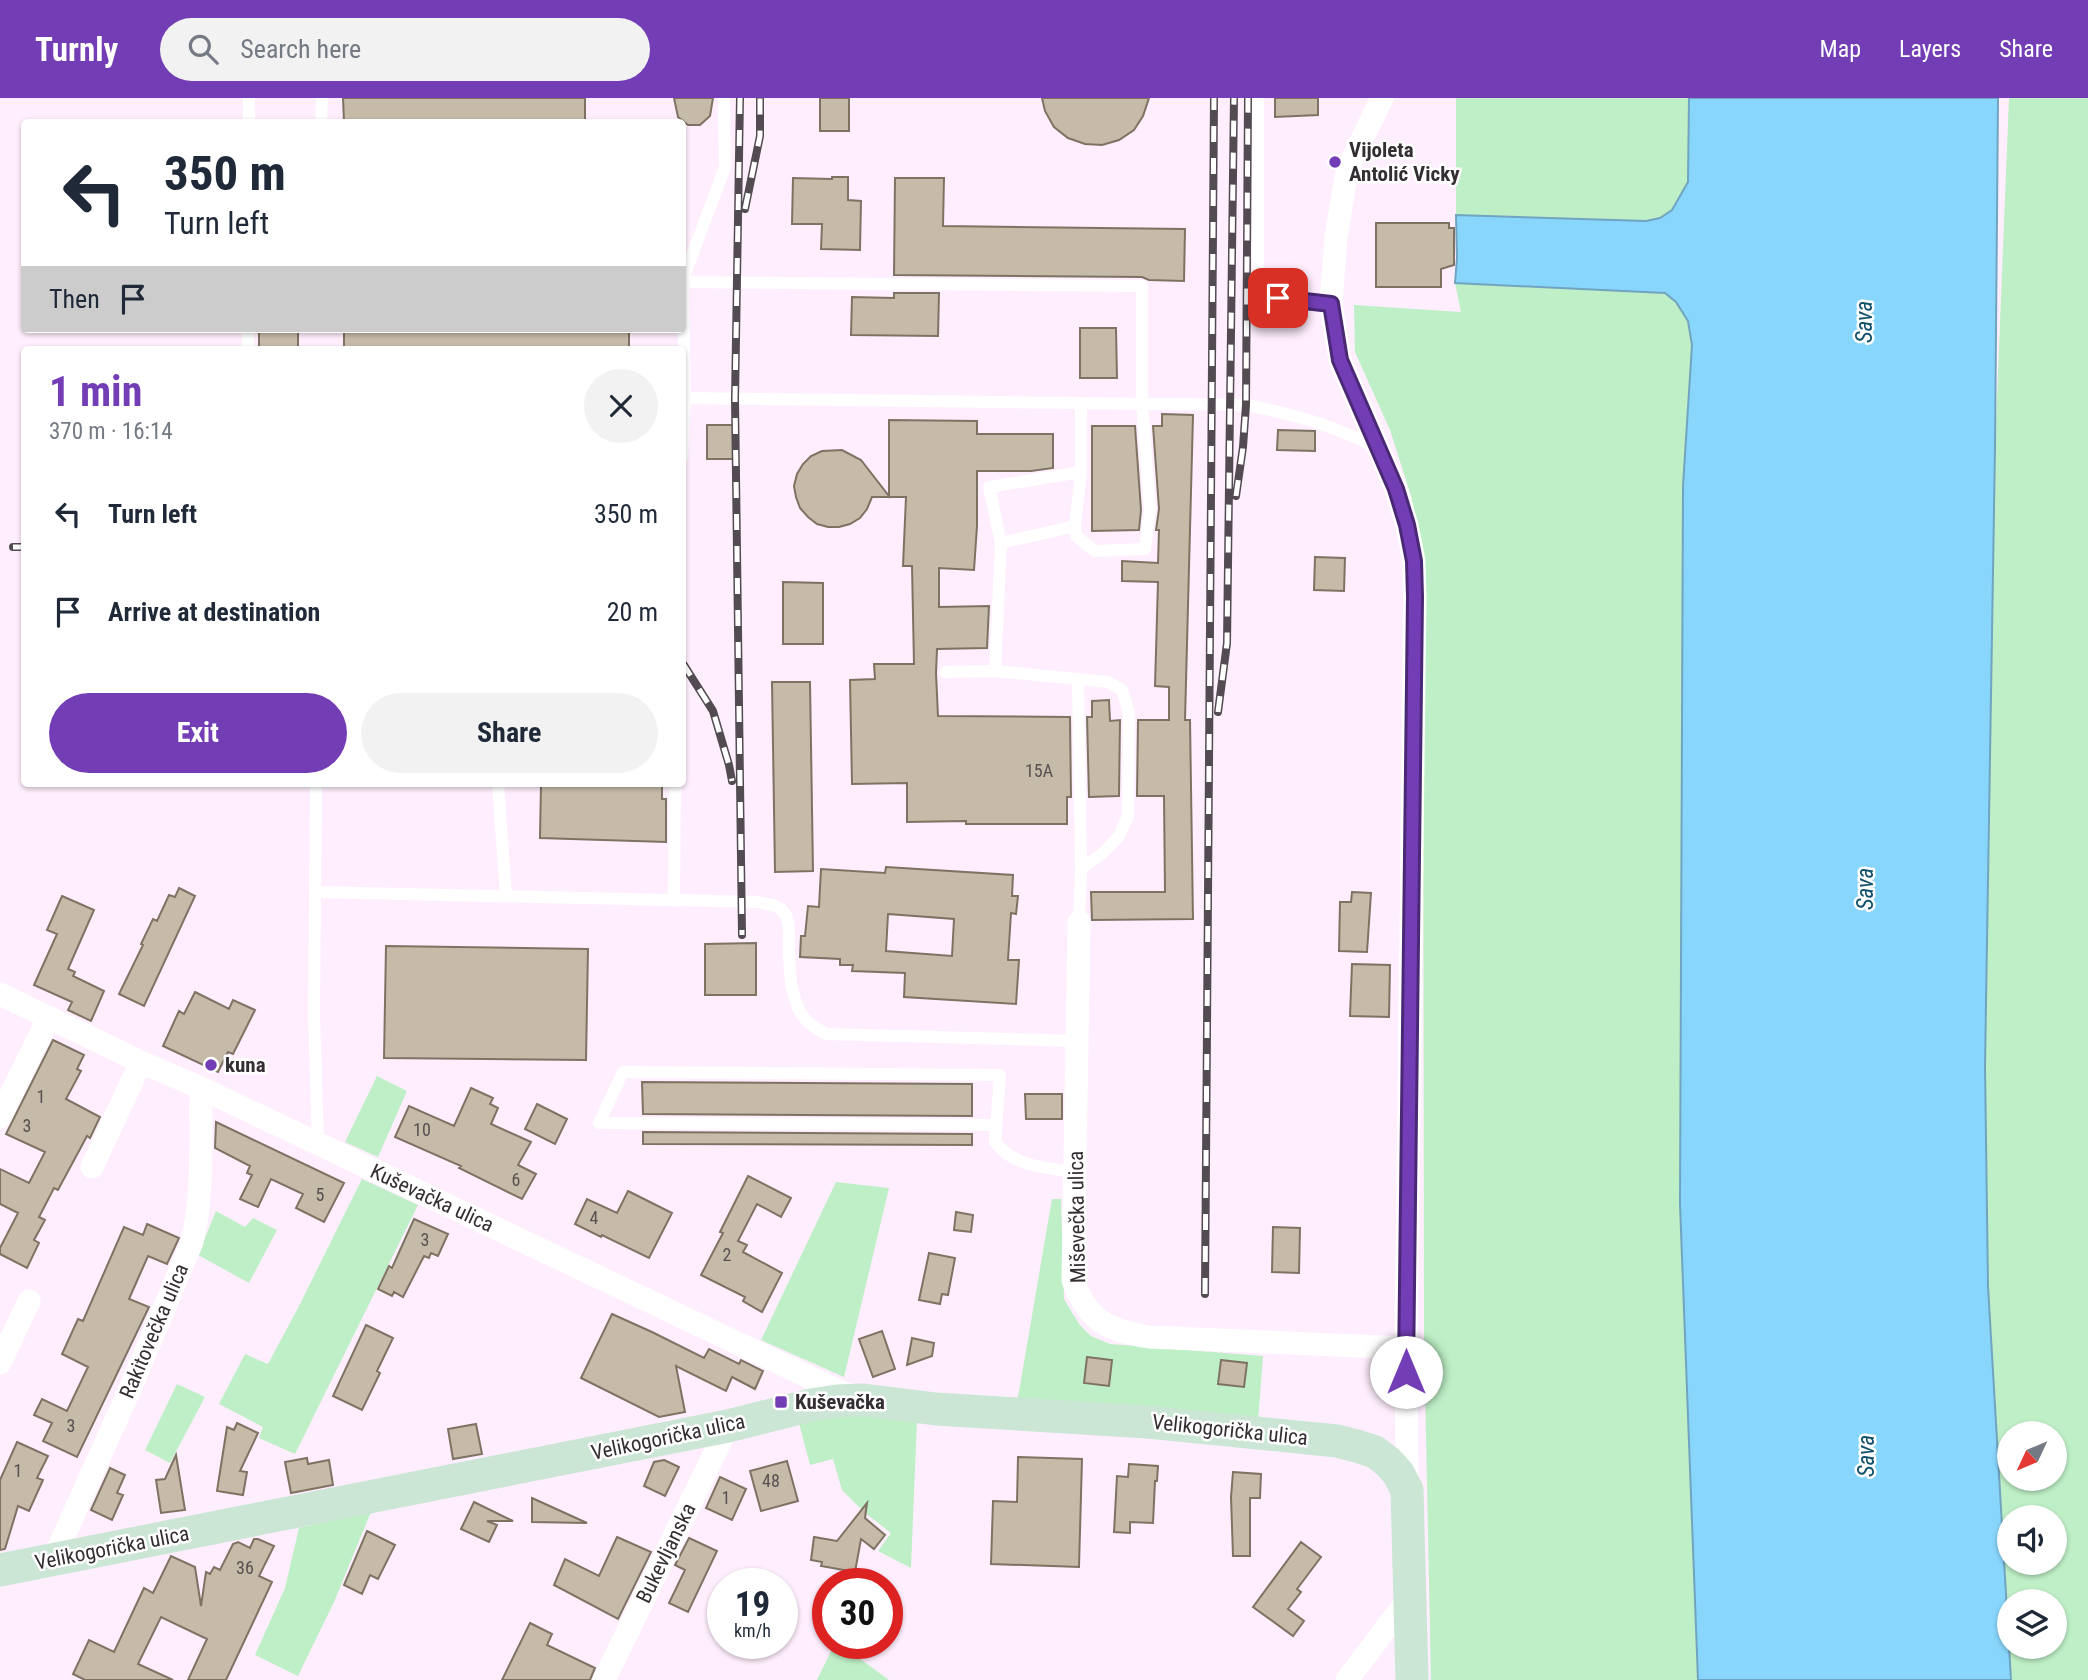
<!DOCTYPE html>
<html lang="en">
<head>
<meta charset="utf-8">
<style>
	body { margin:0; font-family:"Roboto Condensed",sans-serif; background:#f2f2f3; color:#1f2937; height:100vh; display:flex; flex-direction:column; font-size:26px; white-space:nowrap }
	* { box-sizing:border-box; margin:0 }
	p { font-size:23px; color:#747a83 }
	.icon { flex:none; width:38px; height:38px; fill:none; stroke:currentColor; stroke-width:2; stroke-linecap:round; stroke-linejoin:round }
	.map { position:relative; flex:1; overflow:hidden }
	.sheet { position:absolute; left:21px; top:248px; width:665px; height:441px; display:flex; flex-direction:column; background:#fff; border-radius:7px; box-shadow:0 2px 5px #0004 }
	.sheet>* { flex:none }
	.banner { position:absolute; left:21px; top:21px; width:665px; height:214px; border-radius:7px; box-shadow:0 2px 5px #0004; background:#fff; color:#1f2937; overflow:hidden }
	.needle { width:46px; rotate:226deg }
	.controls { position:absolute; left:1997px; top:1323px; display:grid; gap:14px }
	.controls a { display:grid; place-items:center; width:70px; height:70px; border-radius:50%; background:#fff; box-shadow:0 2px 5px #0004; font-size:35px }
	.speed { position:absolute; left:707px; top:1470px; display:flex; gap:14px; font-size:35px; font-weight:700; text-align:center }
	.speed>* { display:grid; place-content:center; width:91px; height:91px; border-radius:50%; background:#fff; box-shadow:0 2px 5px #0004; line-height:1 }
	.speed small { font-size:18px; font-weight:400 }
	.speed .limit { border:10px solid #d22; background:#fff; color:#111 }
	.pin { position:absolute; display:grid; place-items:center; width:60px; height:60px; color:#fff; margin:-30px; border-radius:14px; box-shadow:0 4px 10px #0006 }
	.me { position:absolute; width:77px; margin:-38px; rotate:0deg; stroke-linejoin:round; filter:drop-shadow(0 0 5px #0008) }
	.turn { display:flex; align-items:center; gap:24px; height:147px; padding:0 28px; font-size:32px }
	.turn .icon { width:91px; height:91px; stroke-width:2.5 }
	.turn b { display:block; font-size:49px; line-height:60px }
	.then { display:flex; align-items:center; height:66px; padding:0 28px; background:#0003; gap:14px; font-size:26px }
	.round { display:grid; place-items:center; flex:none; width:74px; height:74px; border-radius:37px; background:#f2f2f3 }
	.overview { display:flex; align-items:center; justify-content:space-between; height:119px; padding:0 28px }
	h1 { font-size:42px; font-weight:700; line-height:52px; color:#733eb5 }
	.action { display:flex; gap:14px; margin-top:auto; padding:14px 28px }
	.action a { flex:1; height:80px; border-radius:42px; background:#733eb5; color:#fff; font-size:28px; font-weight:700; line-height:80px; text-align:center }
	.action a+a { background:#f2f2f3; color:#1f2937 }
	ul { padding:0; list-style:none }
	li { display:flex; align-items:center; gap:21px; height:98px; padding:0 28px }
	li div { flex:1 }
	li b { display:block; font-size:26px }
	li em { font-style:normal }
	header { display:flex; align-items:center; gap:42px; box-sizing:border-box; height:98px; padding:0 35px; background:#733eb5; color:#fff }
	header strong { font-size:33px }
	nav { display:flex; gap:38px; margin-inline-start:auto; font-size:24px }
	.search { width:490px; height:63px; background:#f2f2f3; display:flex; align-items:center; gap:18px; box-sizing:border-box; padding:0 24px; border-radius:38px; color:#747a83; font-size:26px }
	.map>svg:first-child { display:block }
	.green { fill:#beefc6; fill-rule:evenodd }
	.water { fill:#89d6fd; stroke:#70a4c0; stroke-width:2 }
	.building { fill:#c6baa9; stroke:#7e7363; stroke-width:2; fill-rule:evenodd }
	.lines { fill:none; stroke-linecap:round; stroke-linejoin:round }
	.lane { stroke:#fff; stroke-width:12 }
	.street { stroke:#fff; stroke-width:23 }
	.secondary { stroke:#cbe6d5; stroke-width:33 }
	.rail-casing { stroke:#534b52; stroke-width:8 }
	.rail { stroke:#fff; stroke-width:5; stroke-dasharray:16; stroke-linecap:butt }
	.route-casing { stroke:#4b2876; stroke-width:18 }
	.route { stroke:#733eb5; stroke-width:12 }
	.poi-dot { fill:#733eb5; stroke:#fff; stroke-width:2.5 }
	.labels { text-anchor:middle; stroke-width:5; stroke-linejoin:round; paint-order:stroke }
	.number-label { font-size:18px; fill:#585150 }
	.poi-label { font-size:21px; font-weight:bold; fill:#342e33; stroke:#fff; text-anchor:start }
	.street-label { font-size:21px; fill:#342e33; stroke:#fff }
	.water-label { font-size:23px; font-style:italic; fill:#11506a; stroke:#fff }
</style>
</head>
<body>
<header>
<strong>Turnly</strong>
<div class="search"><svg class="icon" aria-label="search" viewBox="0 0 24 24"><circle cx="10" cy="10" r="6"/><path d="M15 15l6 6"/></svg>Search here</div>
<nav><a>Map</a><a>Layers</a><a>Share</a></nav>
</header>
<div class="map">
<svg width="2088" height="1582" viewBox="0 0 2088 1582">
	<rect width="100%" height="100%" fill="#ffeefd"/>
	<path class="green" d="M1456 0H1689L1688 84 1672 112 1660 120 1646 123 1456 117Z
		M2009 0H2088V1582H2011L2009 1549H2054V1503H2009V1541L1988 1188 1985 968 1995 350ZM2009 1335H2054V1381H2009ZM2009 1419H2054V1465H2009Z
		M1455 185 1665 195 1676 204 1688 223 1692 247 1683 388 1680 1106 1698 1582H1431L1424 1238 1423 464 1412 401 1390 332 1355 254 1354 207 1461 214Z
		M377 978 407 993 378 1059 345 1044Z
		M362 1081 418 1107 295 1356 259 1340 263 1329 219 1306 245 1256 268 1266 298 1210Z
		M836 1084 889 1090 844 1279 761 1242Z
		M1052 1101H1061L1064 1201 1079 1226 1091 1238 1110 1246 1263 1258 1258 1323 1017 1305Z
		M216 1113 245 1129 253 1120 277 1132 249 1185 198 1157Z
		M177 1286 205 1299 170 1365 145 1352Z
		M835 1315 917 1323 911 1470 878 1453 891 1435 864 1414 842 1392 833 1361 810 1367 799 1325Z
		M371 1414 334 1504 298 1578 255 1557 285 1490 299 1430Z
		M835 1545 841 1547 889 1582H817Z"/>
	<path class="water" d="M1689 0H1998L1995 350 1985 968 1988 1188 2011 1582H1698L1680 1106 1683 388 1692 247 1688 223 1676 204 1665 195 1455 185 1457 160 1456 117 1646 123 1660 120 1672 112 1688 84Z"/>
	<path class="building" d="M343 0H585V24H344Z
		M674 0H713L710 18 700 27H688L678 19Z
		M820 0H849V33H820Z
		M1042 0H1149L1143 18 1134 32 1119 42 1102 47 1085 46 1068 40 1054 29 1045 13Z
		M1275 0H1318V17L1275 19Z
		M832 79H848V102L861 103 860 152 821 151 822 126H792L793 80 832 81Z
		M895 80H944L943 128 1185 131 1184 183 1149 182 1142 179 894 177Z
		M1376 125H1449V130H1454V167L1441 171V189H1376Z
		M894 195H939L938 238 851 237 852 199 894 200Z
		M1080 230H1116L1117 280H1080Z
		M259 231H298V252H259Z
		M344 231H629V252H344Z
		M1162 316 1193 317 1185 622H1190L1193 821 1092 822 1091 794H1165L1164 698H1137L1138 622H1169V589L1155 588 1158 484 1122 483V463L1158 465 1159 432H1156L1159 411 1153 328H1162Z
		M889 322 977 323V336H1053V370L1031 373H977V428L974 472 939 470V509L989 508 987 550 937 551 936 575 938 618 1070 619 1071 699H1067V726H966V723L907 724V685L852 686 850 582 875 581 874 566H914L912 468H903L906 399H872L867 411 860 420 850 426 839 429H828L817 426 808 419 800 410 796 399 794 388 797 376 803 366 811 358 822 353 842 352 861 362 889 398Z
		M707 327H735L734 361H707Z
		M1092 328H1135L1141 412 1139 432 1092 433Z
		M1278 332 1315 333V353L1277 352Z
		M1315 459 1345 460 1344 493 1314 492Z
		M783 484 823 485V546H783Z
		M772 584H810L813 773 775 774Z
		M1109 602 1110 623 1120 622 1119 698 1089 699 1087 619H1092V603Z
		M541 686H662V701H666V744L540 740Z
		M886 769 1013 777 1012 798H1018L1016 816 1011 815 1008 862H1019L1016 906 904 899 905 875 852 873 853 867H840V861L800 859 801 838H805L808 808 819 809 821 771 885 775ZM888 816 954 821 952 858 886 853Z
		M179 790 195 798 144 908 119 896 143 847 141 846 153 821 157 823 169 797 175 799Z
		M1352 794 1371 795 1367 854 1339 853 1340 804H1351Z
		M62 798 94 812 68 871 75 874 73 878 104 893 91 923 68 912 72 904 34 887 57 836 47 832Z
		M756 845V897H705V846Z
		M386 848 588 851 586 962 384 960Z
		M1352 866 1390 867 1389 919 1350 918Z
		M195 894 229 911 233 902 255 912 233 956 228 954 218 974 163 948 179 913 184 916Z
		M53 942 84 957 77 971 81 973 66 1001 100 1019 90 1040 87 1038 58 1092 54 1090 39 1119 45 1122 34 1142 39 1145 27 1170 0 1156V1150L18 1115 0 1106V1071L29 1085 45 1054 6 1036Z
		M642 984 972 986V1018L643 1016Z
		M471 990 493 1000 490 1006 498 1010 491 1026 531 1044 518 1067 536 1076 522 1101 459 1070 461 1068 395 1039 409 1008 454 1028Z
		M1025 996H1062V1021H1026Z
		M537 1006 567 1021 555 1046 525 1031Z
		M216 1024 344 1085 324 1124 296 1110 303 1096 271 1081 258 1109 240 1101 252 1077 247 1075 250 1068 215 1050Z
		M643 1034 972 1036V1047L643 1046Z
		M748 1078 791 1100 781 1119 757 1106 738 1143 747 1147 743 1154 782 1175 762 1214 743 1203 745 1199 701 1177 723 1135 720 1134Z
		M628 1093 672 1115 649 1160 602 1137 601 1139 575 1126 587 1101 617 1115Z
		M956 1114 973 1117 971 1134 954 1132Z
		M414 1121 448 1136 438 1158 431 1155 429 1160 424 1158 403 1199 394 1194 392 1198 378 1191 389 1168 392 1170Z
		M147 1126 179 1140 167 1166 148 1158 129 1201 149 1209 77 1359 43 1343 52 1325 34 1317 42 1301 67 1313 88 1269 62 1256 78 1221 83 1223 124 1129 143 1137Z
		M1273 1129 1300 1130 1299 1175 1272 1174Z
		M929 1155 955 1160 948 1197 942 1196 940 1206 919 1202Z
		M612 1216 652 1234 704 1260 709 1251 739 1266 741 1262 763 1273 755 1291 732 1279 726 1293 676 1268 685 1314 659 1319 581 1280Z
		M366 1227 393 1240 377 1273 380 1275 362 1312 333 1298Z
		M882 1233 895 1271 873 1279 859 1241Z
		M912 1240 934 1245 932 1258 907 1267Z
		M1087 1259 1112 1262 1109 1288 1084 1285Z
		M1221 1262 1247 1265 1244 1289 1218 1286Z
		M237 1325 258 1335 240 1373 247 1374 243 1397 217 1393 227 1329 234 1332Z
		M476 1326 482 1356 453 1361 448 1331Z
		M17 1344 48 1358 37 1380 43 1382 29 1413 18 1408 5 1451 0 1452V1382Z
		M176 1357 185 1412 161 1415 156 1382 165 1381Z
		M1018 1359 1082 1361 1079 1469 991 1466 993 1403 1017 1404Z
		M307 1360 308 1366 329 1362 333 1387 291 1395 285 1364Z
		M664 1362 679 1369 665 1398 644 1388 654 1364Z
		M787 1363 798 1403 761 1413 750 1373Z
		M1129 1366 1158 1368 1157 1383H1155L1153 1425 1130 1424V1435L1114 1434 1117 1378 1128 1379Z
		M110 1370 125 1377 117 1395 123 1397 112 1422 91 1412Z
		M1233 1374 1261 1376 1260 1400H1250V1458H1233L1231 1399Z
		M720 1379 746 1391 732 1422 706 1410Z
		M532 1400 587 1425 532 1424Z
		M474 1404 513 1423H487L497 1427 489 1444 461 1431Z
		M867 1405 865 1420 885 1437 874 1451 861 1441 855 1474 821 1468 822 1464 811 1462 814 1439 837 1443Z
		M367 1433 395 1447 378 1481 370 1477 362 1496 344 1487Z
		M617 1439 651 1454 618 1521 554 1487 565 1461 599 1478Z
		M689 1440 717 1453 688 1514 669 1505 685 1472 675 1467Z
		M254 1441H258L274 1448 259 1478 272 1484 226 1582H188L207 1541 161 1519 138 1566 173 1582H85L73 1576 89 1542 114 1554 144 1490 153 1495 171 1458 195 1469 201 1508 206 1474 210 1476 214 1469 220 1472 233 1446 238 1444 250 1450Z
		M1301 1444 1321 1459 1297 1491 1301 1494 1288 1511 1304 1523 1293 1538 1253 1509Z
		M530 1525 552 1536 547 1547 595 1570 590 1582H502Z"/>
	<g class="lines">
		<path class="lane" d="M249 0V24
			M1258 0V183L1277 200 1331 206
			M321 24 322 0
			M682 184 725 69 724 0
			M248 252V231
			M685 300 683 184 1142 188V304L1150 412 1145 451 1095 453 1076 438 1075 428 1001 445
			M682 360 685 300 1246 307C1295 316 1333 328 1378 350
			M1075 428 1081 374V305
			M995 573 1001 445 989 389 1081 374
			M945 574 995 573 1108 584 1122 592 1129 615 1128 718 1119 738 1103 755 1081 771 1079 824
			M1078 582 1081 771
			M316 686 314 916 318 1046
			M498 686 506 798
			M315 794 757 804C766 806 776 806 783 813 790 821 789 834 789 844 789 869 789 905 808 924 813 929 820 932 826 936L1078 943
			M674 803 675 686
			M996 1027 599 1025 623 974 1000 977 995 1044C1014 1069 1047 1070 1076 1074"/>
		<path class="street" d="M1382 0 1347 72 1336 139 1331 206 1340 262 1396 391 1407 427 1414 463 1415 499 1406 1250 1407 1391
			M1079 824 1073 1182C1088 1223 1107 1232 1149 1239L1406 1250
			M0 896 141 964 201 990 834 1291 855 1299
			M0 1019 49 919
			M92 1069 141 964
			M0 1265 29 1203
			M53 1462 130 1291 192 1144C204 1095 200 1041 201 990
			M604 1582 728 1328
			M1347 1582 1409 1500"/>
		<path class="secondary" d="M0 1472 728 1328 811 1307 837 1303 864 1302 936 1311 1148 1324 1337 1343 1360 1349 1375 1354 1388 1364 1398 1375 1407 1392 1412 1582"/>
		<defs>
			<path id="rail" d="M740 0 735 301 742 837
				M745 111 760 38V0
				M1236 398 1243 349 1246 307 1248 0
				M13 449H24
				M682 564 713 613 729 667 732 683
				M1218 614 1227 545 1234 0
				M1205 1196 1214 0"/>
		</defs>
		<use href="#rail" class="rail-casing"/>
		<use href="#rail" class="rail"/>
	</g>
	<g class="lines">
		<defs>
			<path id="route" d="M1278 200 1331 206 1340 262 1396 391 1407 427 1414 463 1415 499 1406 1274"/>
		</defs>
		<use href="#route" class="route-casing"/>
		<use href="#route" class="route"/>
	</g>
	<g class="poi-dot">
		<circle cx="1335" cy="64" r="7"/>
		<circle cx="211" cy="967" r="7"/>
		<rect x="774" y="1297" width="14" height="14" rx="3.5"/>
	</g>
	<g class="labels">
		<g class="number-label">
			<text x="1039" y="679">15A</text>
			<text x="41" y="1005">1</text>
			<text x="27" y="1034">3</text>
			<text x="422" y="1038">10</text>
			<text x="516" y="1088">6</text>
			<text x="320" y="1103">5</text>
			<text x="594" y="1126">4</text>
			<text x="425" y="1148">3</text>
			<text x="727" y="1163">2</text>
			<text x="71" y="1334">3</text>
			<text x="18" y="1379">1</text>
			<text x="771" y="1389">48</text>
			<text x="726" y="1406">1</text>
			<text x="245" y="1476">36</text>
		</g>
		<g class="poi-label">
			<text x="1349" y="59">Vijoleta<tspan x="1349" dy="24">Antolić Vicky</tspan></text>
			<text x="225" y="974">kuna</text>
			<text x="795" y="1311">Kuševačka</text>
		</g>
		<g class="street-label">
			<text transform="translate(432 1100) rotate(25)" y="7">Kuševačka ulica</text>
			<text transform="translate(1077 1119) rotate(-91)" y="7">Miševečka ulica</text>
			<text transform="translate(154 1233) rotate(-67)" y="7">Rakitovečka ulica</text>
			<text transform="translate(1230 1332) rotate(6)" y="7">Velikogorička ulica</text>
			<text transform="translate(668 1339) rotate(-12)" y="7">Velikogorička ulica</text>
			<text transform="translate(112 1450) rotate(-11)" y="7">Velikogorička ulica</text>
			<text transform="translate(666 1455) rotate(-64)" y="7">Bukevljanska</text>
		</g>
		<g class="water-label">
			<text transform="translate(1864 224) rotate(-90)" y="8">Sava</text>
			<text transform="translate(1865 791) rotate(-90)" y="8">Sava</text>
			<text transform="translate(1866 1358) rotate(-90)" y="8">Sava</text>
		</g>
	</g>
</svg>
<div class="controls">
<a><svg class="needle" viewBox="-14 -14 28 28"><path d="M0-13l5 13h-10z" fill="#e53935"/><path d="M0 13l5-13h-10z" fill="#747a83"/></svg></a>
<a><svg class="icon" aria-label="sound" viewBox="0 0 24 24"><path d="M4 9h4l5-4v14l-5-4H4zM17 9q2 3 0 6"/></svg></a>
<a><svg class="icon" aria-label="layers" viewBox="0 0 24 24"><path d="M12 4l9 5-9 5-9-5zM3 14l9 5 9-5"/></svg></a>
</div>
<div class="speed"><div>19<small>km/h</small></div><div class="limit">30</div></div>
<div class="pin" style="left:1278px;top:200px;background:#d93025"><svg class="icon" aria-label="arrive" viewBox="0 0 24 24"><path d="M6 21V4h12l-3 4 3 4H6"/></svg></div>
<svg class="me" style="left:1406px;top:1274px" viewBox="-20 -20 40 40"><circle r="19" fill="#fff"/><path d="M0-13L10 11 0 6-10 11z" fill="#733eb5"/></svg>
<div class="banner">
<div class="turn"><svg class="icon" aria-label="left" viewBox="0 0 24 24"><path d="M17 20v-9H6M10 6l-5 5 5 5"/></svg><div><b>350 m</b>Turn left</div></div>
<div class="then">Then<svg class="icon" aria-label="arrive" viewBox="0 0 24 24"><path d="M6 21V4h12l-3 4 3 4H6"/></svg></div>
</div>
<section class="sheet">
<div class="overview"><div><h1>1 min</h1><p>370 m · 16:14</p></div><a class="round"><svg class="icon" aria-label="close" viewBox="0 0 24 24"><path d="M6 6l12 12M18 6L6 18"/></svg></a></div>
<ul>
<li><svg class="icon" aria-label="left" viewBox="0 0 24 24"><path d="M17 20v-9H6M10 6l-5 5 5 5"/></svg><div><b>Turn left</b></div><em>350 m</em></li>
<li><svg class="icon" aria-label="arrive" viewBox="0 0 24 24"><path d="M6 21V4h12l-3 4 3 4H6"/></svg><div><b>Arrive at destination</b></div><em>20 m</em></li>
</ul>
<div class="action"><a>Exit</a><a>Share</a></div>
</section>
</div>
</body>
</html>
